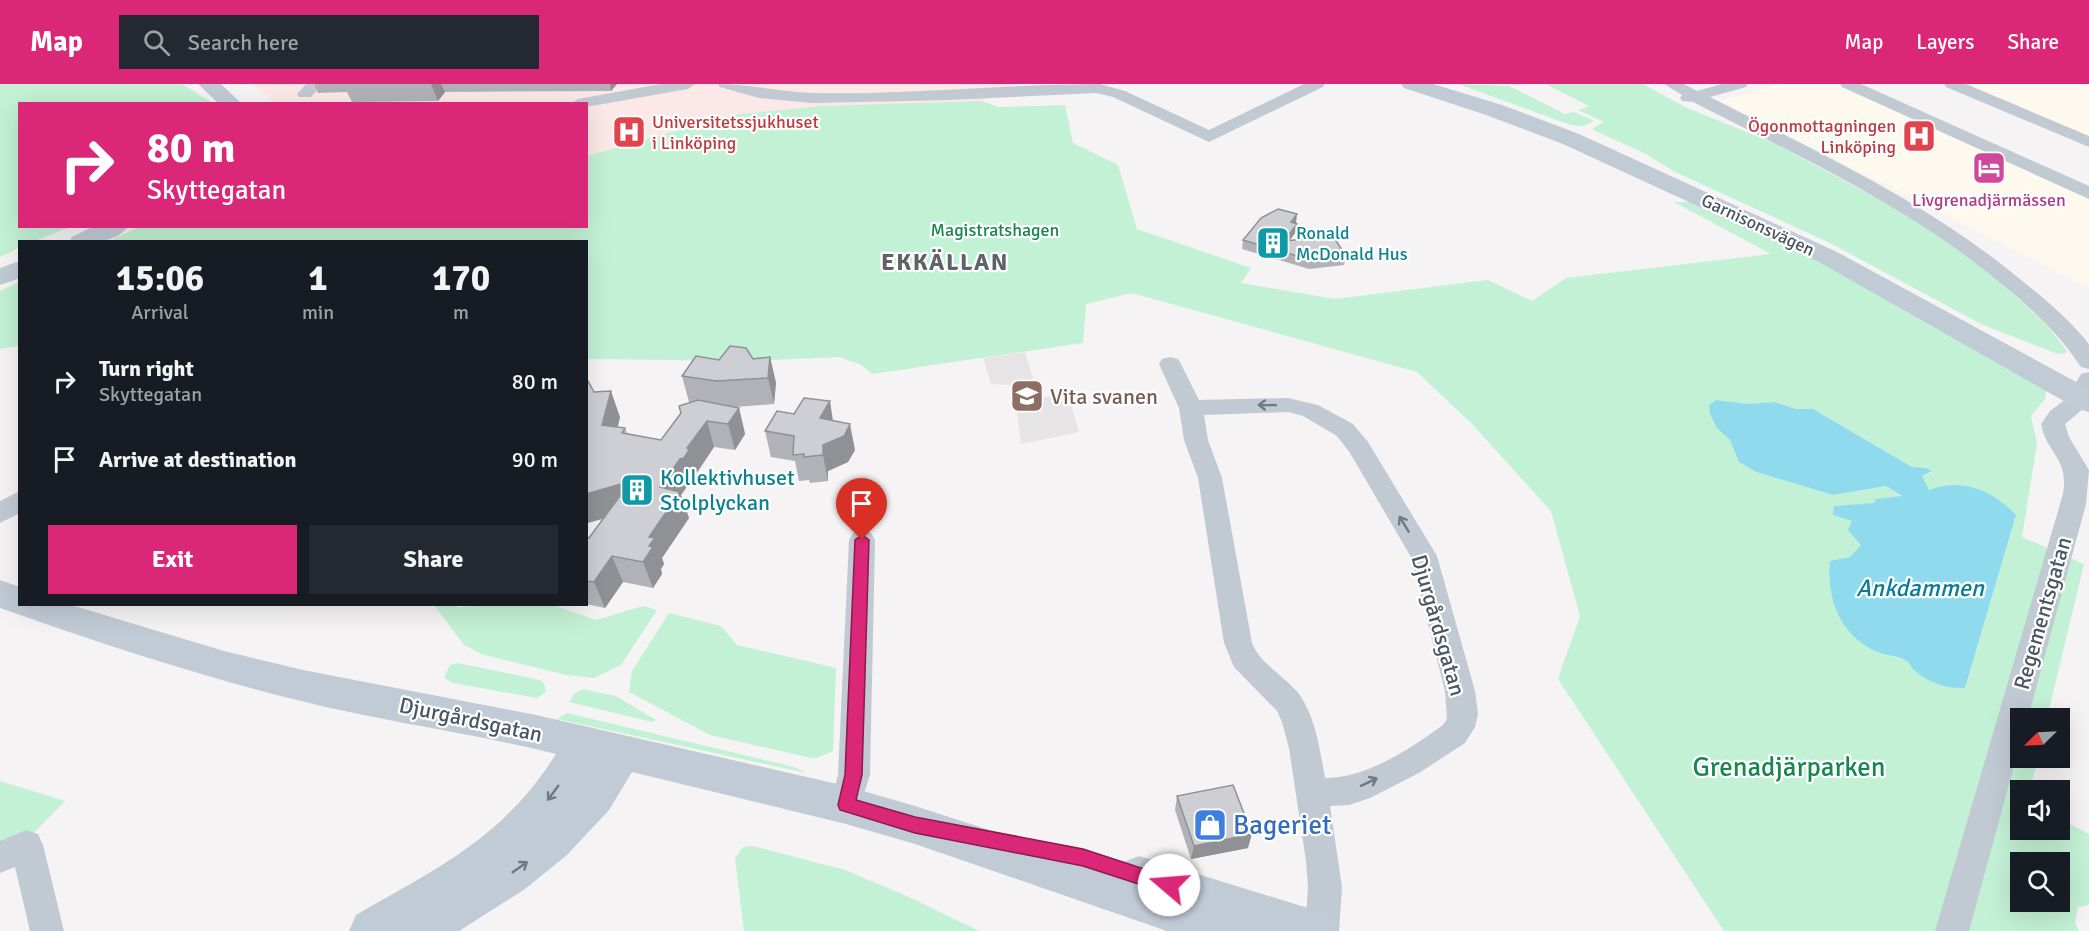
<!DOCTYPE html>
<html lang="en">
<head>
<meta charset="utf-8">
<style>
	body { margin:0; font-family:Signika,sans-serif; background:#242831; color:#f1f3f6; height:100vh; display:flex; flex-direction:column; font-size:22px; white-space:nowrap }
	* { box-sizing:border-box; margin:0 }
	p { font-size:20px; color:#9ea1a6 }
	.icon { flex:none; width:33px; height:33px; fill:none; stroke:currentColor; stroke-width:2; stroke-linecap:round; stroke-linejoin:round }
	.map { position:relative; flex:1; overflow:hidden }
	.details { position:absolute; left:18px; top:156px; width:570px; height:366px; display:flex; flex-direction:column; background:#171b24; border-radius:0px; box-shadow:0 6px 24px #0002 }
	.details>* { flex:none }
	.top-card { position:absolute; left:18px; top:18px; width:570px; height:126px; border-radius:0px; box-shadow:0 6px 24px #0002; background:#db2777; color:#fff; overflow:hidden }
	.needle { width:39px; rotate:246deg }
	.controls { position:absolute; left:2010px; top:624px; display:grid; gap:12px }
	.controls a { display:grid; place-items:center; width:60px; height:60px; border-radius:0px; background:#171b24; box-shadow:0 6px 24px #0002; font-size:30px }
	.pin { position:absolute; display:grid; place-items:center; width:51px; height:51px; color:#fff; margin:-62px -26px; border-radius:50% 50% 50% 0; rotate:-45deg; box-shadow:0 0 6px #0007 }
	.pin .icon { rotate:45deg }
	.me { position:absolute; width:66px; margin:-33px; rotate:288deg; stroke-linejoin:round; filter:drop-shadow(0 0 4px #0008) }
	.turn { display:flex; align-items:center; gap:21px; height:126px; padding:0 30px; font-size:27px }
	.turn .icon { width:78px; height:78px; stroke-width:2.5 }
	.turn b { display:block; font-size:42px; line-height:51px }
	.eta { display:flex; justify-content:space-evenly; align-items:center; height:102px; text-align:center }
	.eta b { font-size:36px; font-weight:700; line-height:42px }
	.cta { display:flex; gap:12px; margin-top:auto; padding:12px 30px }
	.cta a { flex:1; height:69px; border-radius:0px; background:#db2777; color:#fff; font-size:24px; font-weight:700; line-height:69px; text-align:center }
	.cta a+a { background:#242831; color:#f1f3f6 }
	ul { padding:0; list-style:none }
	li { display:flex; align-items:center; gap:18px; height:78px; padding:0 30px }
	li div { flex:1 }
	li b { display:block; font-size:22px }
	li em { font-style:normal }
	header { display:flex; align-items:center; gap:36px; box-sizing:border-box; height:84px; padding:0 30px; background:#db2777; color:#fff }
	header strong { font-size:28px }
	nav { display:flex; gap:33px; margin-inline-start:auto; font-size:21px }
	.search { width:420px; height:54px; background:#242831; display:flex; align-items:center; gap:15px; box-sizing:border-box; padding:0 21px; border-radius:0px; color:#9ea1a6; font-size:22px }
	.map>svg:first-child { display:block }
	.commercial { fill:#fdf9ef }
	.education { fill:#e6e4e5 }
	.medical { fill:#fce8e6 }
	.green { fill:#c3f1d5; fill-rule:evenodd }
	.water { fill:#90daee }
	.lines { fill:none; stroke-linecap:round; stroke-linejoin:round }
	.street { fill:#c1cad2; fill-rule:evenodd }
	.secondary { fill:#c1cbd6; fill-rule:evenodd }
	.wall { fill:#b0b2b7 }
	.shaded-wall { fill:#909195 }
	.building { fill:#cdcfd5; stroke:#909195; stroke-width:1.5 }
	.oneway { stroke:#6e7983 }
	.oneway2 { stroke:#6e7984 }
	.route { fill:#db2777; stroke:#8e194d; stroke-width:1.5 }
	.labels { text-anchor:middle; stroke-width:4.5; stroke-linejoin:round; paint-order:stroke }
	.far-health-label { font-size:18px; fill:#be3a42; stroke:#fff; text-anchor:start }
	.far-hotel-label { font-size:18px; fill:#b23c85; stroke:#fff }
	.far-street-label { font-size:18px; fill:#4a5661; stroke:#fff }
	.far-park-label { font-size:18px; fill:#17864f; stroke:#fff }
	.far-culture-label { font-size:18px; fill:#0d838f; stroke:#fff; text-anchor:start }
	.education-label { font-size:22px; fill:#785e54; stroke:#fff; text-anchor:start }
	.culture-label { font-size:22px; fill:#0d838f; stroke:#fff; text-anchor:start }
	.street-label { font-size:22px; fill:#4a5661; stroke:#fff }
	.far-district-label { font-size:24px; font-weight:bold; letter-spacing:1.5px; fill:#5f6368; stroke:#fff }
	.water-label { font-size:24px; font-style:italic; fill:#0c7c9b; stroke:#fff }
	.near-park-label { font-size:27px; fill:#17864f; stroke:#fff }
	.near-shop-label { font-size:27px; fill:#366cbe; stroke:#fff; text-anchor:start }
</style>
</head>
<body>
<header>
<strong>Map</strong>
<div class="search"><svg class="icon" aria-label="search" viewBox="0 0 24 24"><circle cx="10" cy="10" r="6"/><path d="M15 15l6 6"/></svg>Search here</div>
<nav><a>Map</a><a>Layers</a><a>Share</a></nav>
</header>
<div class="map">
<svg width="2089" height="847" viewBox="0 0 2089 847">
	<rect width="100%" height="100%" fill="#f5f3f3"/>
	<path class="commercial" d="M1782 0H1840L2089 114V204L1720 17Z
		M1958 0H2089V56Z"/>
	<path class="education" d="M1025 268 1039 314 1068 310 1079 348 1021 360 1014 301 991 300 983 274Z"/>
	<path class="medical" d="M249 0H1016L982 17 820 22 732 31 587 72 586 20 274 19 266 10Z"/>
	<path class="green" d="M0 0H182L213 19 20 20V142L70 143 35 157 20 158 19 164 0 173Z
		M1458 0 1509 2 1565 30 1574 28 1594 37 1583 42 1571 41Z
		M1545 0H1643L1685 23 1778 61 1917 136 1985 184 2046 240 2067 267 2063 270 2055 269 1983 241 1830 159 1675 88 1644 69 1593 46V44L1604 38 1578 26 1589 22Z
		M982 17 998 23 1065 21 1073 59 1118 81 1137 145 1251 184 1241 199 1335 215 1488 196 1532 217 1566 194 1771 170 1674 118H1690L1824 180 2047 303 2045 315 2031 332 2037 359 2022 453 2084 480 2047 634H2020V674H2038L2030 706H2020V746H2060V735L2089 750V821L2078 823 2075 839 2079 847H1724L1558 595 1580 532 1551 427 1472 340 1417 288 1132 209 1086 220 1083 259 872 290 860 280 838 273 752 277 587 275 586 158H108L141 142H586L587 72 732 31 820 22ZM1716 316 1747 320 1775 318 1796 325H1813L1912 383 1926 384 1932 388 1922 392 1929 407C1966 391 1987 410 2016 431L1965 604 1915 587 1906 576 1878 568 1850 473 1862 461 1853 437 1874 419 1876 415 1903 413 1886 402 1833 411 1756 388 1739 378ZM2020 778H2060V818H2020Z
		M19 198V262L0 265V207Z
		M493 521H553L596 536 643 522 657 526 621 581 594 594 566 591 481 570 464 561 434 521H457V523Z
		M669 529 721 542 737 561 836 584 833 667 817 674 807 673 710 651 629 608 632 587Z
		M458 579 540 596 544 599 546 608 537 614 453 599 444 594 450 581Z
		M583 605 616 612 656 636 652 638 569 618 574 610Z
		M567 629 794 683 807 689 557 635Z
		M0 697 65 717 36 747 0 766Z
		M753 762 845 786 909 813 979 847H744L735 774 743 763Z"/>
	<path class="water" d="M1716 316 1747 320 1775 318 1796 325H1813L1912 383 1926 384 1932 387 1922 392 1929 406C1963 393 1992 406 2016 431L1965 604C1947 605 1928 599 1914 586 1911 583 1909 578 1905 576 1897 571 1886 572 1878 568 1841 553 1826 515 1830 477L1850 473 1861 461 1848 446 1852 437 1833 431 1834 422 1874 419 1876 415 1902 412 1886 402 1833 411 1756 388 1739 378 1730 356 1717 344 1710 330 1709 321Z"/>
	<g class="lines">
		<path class="street" d="M306 0H323L311 13H299L297 10Z
			M661 0H696L688 5 586 23V20H570L578 15Z
			M718 0C750 0 781 8 813 9 909 11 1005 0 1100 0L1125 7 1209 46 1304 0H1325L1323 3 1209 58 1113 13 1096 9 949 16 812 19 759 14 720 3Z
			M1664 0H1684L1697 7 1722 0H1748L1746 3 1710 13C1817 68 1928 118 2021 196 2044 214 2066 233 2085 255L2089 261V285L2081 283C2059 250 2033 226 2003 201 1910 123 1800 73 1693 18L1682 17 1680 14 1682 11Z
			M1840 0H1861L2089 102V115L1842 3Z
			M1944 0H1966L2089 52V63L1946 3Z
			M1170 273 1178 275 1181 280 1199 316 1288 314 1318 321 1353 340 1368 358 1437 472 1475 607 1478 630 1475 643 1465 659 1419 689 1370 714 1349 721 1330 722 1342 803 1339 847H1305L1308 803 1306 777 1289 664 1282 638 1277 627 1234 583 1224 559 1198 394 1184 356 1179 324 1159 280 1162 275ZM1288 328 1303 332 1337 352 1350 369 1411 473 1445 607 1447 635 1443 641C1410 665 1367 694 1325 694 1320 667 1316 634 1299 610 1285 592 1261 581 1252 559L1222 394 1208 356 1204 331Z
			M2089 288V316L2083 325 2065 340 2069 353 2089 386 2086 420 2028 634H2020V660L1969 847H1935L2063 410C2069 373 2047 371 2041 340L2050 327 2066 315 2081 290Z
			M20 407V429L0 439V417Z
			M862 446 871 449 875 456 870 691 857 731 846 735 835 731 830 721 838 691 849 456 853 449Z
			M26 746 38 750 43 761 64 847H30L15 783 0 789V757Z"/>
		<path class="secondary" d="M198 0H221L242 20H219Z
			M1401 0H1433L1502 21 1579 50 1837 168 2089 305V328L2078 325 1819 178 1563 60 1486 31 1404 4Z
			M94 142H128C116 161 88 158 69 158L72 153Z
			M20 177V194L0 201V184Z
			M0 496 20 503V520H68L224 567 303 586 536 631 846 702 915 722 1119 788 1124 778 1139 772 1311 825 1327 831 1334 847H1167L915 760 846 740 632 688 609 726 567 771 525 805 459 847H349L356 831C439 783 503 754 556 670 472 649 385 638 301 617 199 592 99 559 0 524Z"/>
	</g>
	<path class="wall" d="M314 0H617L611 7 445 8 438 17 352 18 347 8 318 9Z
		M1295 140H1297L1295 149 1290 156 1346 172 1344 181 1309 185 1242 165 1243 156Z
		M770 273 776 299 774 320 734 323 739 324 745 350 735 366 714 363 696 390 697 393 692 400 688 401 681 411 689 434 662 474 664 480 661 485 662 490 653 504 623 498 605 524 586 520V454H589L603 435 586 439V297L594 308 620 333 618 343 625 344 627 349 661 356 691 318H689L682 292 719 276Z
		M794 330 833 337 855 366 848 378 828 387V397L810 399 809 396 799 397 795 377 771 373 765 347Z
		M1177 712 1248 764 1191 775 1175 726Z"/>
	<path class="shaded-wall" d="M431 0H441L445 8 438 17Z
		M610 0H617L611 7Z
		M1297 130 1296 140 1291 138Z
		M1297 140 1295 149 1282 166 1284 157Z
		M770 273 776 299 774 320 768 294Z
		M611 307 620 333 611 367 602 341Z
		M830 317 834 344 850 340 855 366 848 378 828 387V397L823 371V361L820 334Z
		M739 324 745 350 735 366 728 340Z
		M707 337 714 363 696 390 697 393 692 400 688 401 681 411 689 434 662 474 664 480 661 485 662 490 653 504 643 478 649 462V453L660 403Z
		M631 397 640 423 588 439 586 436V410Z
		M612 472 623 498 605 524 594 498Z
		M1252 750 1248 764 1191 775 1194 762Z"/>
	<path class="building" d="M1278 125 1297 130 1291 138 1297 140 1284 157 1333 152 1346 172 1311 176 1243 156 1261 134Z
		M730 262 746 264 753 275 770 273 768 294 716 297 682 292 696 272 719 276Z
		M586 297H588L594 308 611 307 602 341 625 344 622 349 661 356 681 329 679 322 698 316 739 324 728 340 707 337 687 364 689 366 684 374 680 375 660 403 680 408 649 453 655 454 649 462 653 463 643 478 612 472 594 498 586 497V454H589L631 397 586 410Z
		M804 314 830 317 820 334 850 340 844 352 823 361V371L804 373V370L793 371 794 352 765 347 777 327 794 330Z
		M1233 701 1252 750 1194 762 1177 712Z"/>
	<defs><path id="oneway-shaft" d="M-6 0H5M1.5-3L5.5 0L1.5 3" fill="none" stroke-width="1.6" stroke-linecap="round" stroke-linejoin="round" transform="scale(1.5)"/></defs>
	<g class="oneway">
		<use href="#oneway-shaft" transform="translate(1267 321) rotate(-179)"/>
		<use href="#oneway-shaft" transform="translate(1404 440) rotate(-121)"/>
		<use href="#oneway-shaft" transform="translate(1369 698) rotate(-25)"/>
	</g>
	<g class="oneway2">
		<use href="#oneway-shaft" transform="translate(553 709) rotate(126)"/>
		<use href="#oneway-shaft" transform="translate(520 783) rotate(-35)"/>
	</g>
	<path class="route" d="M862 451 869 456 862 691 856 716 915 733 1083 765 1175 795 1178 801 1175 807 1169 810 1083 782 915 749 840 726 838 721 845 691 855 456Z"/>
	<defs>
		<symbol id="hospital-square" viewBox="-11 -11 22 22"><rect x="-9" y="-9" width="18" height="18" rx="4" fill="#e0444e" stroke="#fff"/><path d="M-5-5h3v3.5h4V-5h3V5h-3V1.5h-4V5h-3Z" fill="#fff"/></symbol>
		<symbol id="hotel-square" viewBox="-11 -11 22 22"><rect x="-9" y="-9" width="18" height="18" rx="4" fill="#d1479c" stroke="#fff"/><path d="M-6-4.5h1.5V1H6V5H4.5V3h-9V5H-6ZM-4 0a1.8 1.8 0 1 1 3.6 0ZM.5 0V-2.5h3Q6-2.5 6 0Z" fill="#fff"/></symbol>
		<symbol id="building-square" viewBox="-11 -11 22 22"><rect x="-9" y="-9" width="18" height="18" rx="4" fill="#0f9aa8" stroke="#fff"/><path d="M-4-6H4V6H1V3H-1V6H-4ZM-2.5-4.3h1.7v1.8h-1.7ZM.8-4.3h1.7v1.8H.8ZM-2.5-1h1.7V.8h-1.7ZM.8-1h1.7V.8H.8Z" fill="#fff"/></symbol>
		<symbol id="school-square" viewBox="-11 -11 22 22"><rect x="-9" y="-9" width="18" height="18" rx="4" fill="#8d6e63" stroke="#fff"/><path d="M0-5L7-2L0 1L-7-2ZM-4 1L0 2.5L4 1V4Q0 6-4 4Z" fill="#fff"/></symbol>
		<symbol id="shop-square" viewBox="-11 -11 22 22"><rect x="-9" y="-9" width="18" height="18" rx="4" fill="#3f7fe0" stroke="#fff"/><path d="M-5-2.5h2.3a2.7 3.5 0 0 1 5.4 0H5L5.5 6h-11ZM-1.5-2.5h3a1.5 2.3 0 0 0-3 0Z" fill="#fff"/></symbol>
	</defs>
	<g fill-rule="evenodd">
		<use href="#hospital-square" x="610" y="29" width="38" height="38"/>
		<use href="#hospital-square" x="1900" y="33" width="38" height="38"/>
		<use href="#hotel-square" x="1970" y="65" width="38" height="38"/>
		<use href="#building-square" x="1254" y="140" width="38" height="38"/>
		<use href="#school-square" x="1008" y="293" width="38" height="38"/>
		<use href="#building-square" x="618" y="387" width="38" height="38"/>
		<use href="#shop-square" x="1191" y="722" width="38" height="38"/>
	</g>
	<g class="labels">
		<g class="far-health-label">
			<text x="652" y="44">Universitetssjukhuset<tspan x="652" dy="21">i Linköping</tspan></text>
			<text x="1896" y="48" text-anchor="end">Ögonmottagningen<tspan x="1896" dy="21">Linköping</tspan></text>
		</g>
		<g class="far-hotel-label">
			<text x="1989" y="122">Livgrenadjärmässen</text>
		</g>
		<g class="far-street-label">
			<text transform="translate(1758 141) rotate(25)" y="6">Garnisonsvägen</text>
		</g>
		<g class="far-park-label">
			<text x="995" y="152">Magistratshagen</text>
		</g>
		<g class="far-culture-label">
			<text x="1296" y="155">Ronald<tspan x="1296" dy="21">McDonald Hus</tspan></text>
		</g>
		<g class="education-label">
			<text x="1050" y="320">Vita svanen</text>
		</g>
		<g class="culture-label">
			<text x="660" y="401">Kollektivhuset<tspan x="660" dy="25">Stolplyckan</tspan></text>
		</g>
		<g class="street-label">
			<text transform="translate(2042 529) rotate(-74)" y="8">Regementsgatan</text>
			<text transform="translate(1439 541) rotate(74)" y="8">Djurgårdsgatan</text>
			<text transform="translate(471 635) rotate(12)" y="8">Djurgårdsgatan</text>
		</g>
		<g class="far-district-label">
			<text x="945" y="186">EKKÄLLAN</text>
		</g>
		<g class="water-label">
			<text x="1920" y="512">Ankdammen</text>
		</g>
		<g class="near-park-label">
			<text x="1789" y="692">Grenadjärparken</text>
		</g>
		<g class="near-shop-label">
			<text x="1233" y="750">Bageriet</text>
		</g>
	</g>
</svg>
<div class="controls">
<a><svg class="needle" viewBox="-14 -14 28 28"><path d="M0-13l5 13h-10z" fill="#e53935"/><path d="M0 13l5-13h-10z" fill="#9ea1a6"/></svg></a>
<a><svg class="icon" aria-label="sound" viewBox="0 0 24 24"><path d="M4 9h4l5-4v14l-5-4H4zM17 9q2 3 0 6"/></svg></a>
<a><svg class="icon" aria-label="search" viewBox="0 0 24 24"><circle cx="10" cy="10" r="6"/><path d="M15 15l6 6"/></svg></a>
</div>
<div class="pin" style="left:862px;top:456px;background:#d93025"><svg class="icon" aria-label="arrive" viewBox="0 0 24 24"><path d="M6 21V4h12l-3 4 3 4H6"/></svg></div>
<svg class="me" style="left:1169px;top:801px" viewBox="-20 -20 40 40"><circle r="19" fill="#fff"/><path d="M0-13L10 11 0 6-10 11z" fill="#db2777"/></svg>
<div class="top-card">
<div class="turn"><svg class="icon" aria-label="right" viewBox="0 0 24 24"><path d="M7 20v-9h11M14 6l5 5-5 5"/></svg><div><b>80 m</b>Skyttegatan</div></div>
</div>
<section class="details">
<div class="eta">
<div><b>15:06</b><p>Arrival</p></div>
<div><b>1</b><p>min</p></div>
<div><b>170</b><p>m</p></div>
</div>
<ul>
<li><svg class="icon" aria-label="right" viewBox="0 0 24 24"><path d="M7 20v-9h11M14 6l5 5-5 5"/></svg><div><b>Turn right</b><p>Skyttegatan</p></div><em>80 m</em></li>
<li><svg class="icon" aria-label="arrive" viewBox="0 0 24 24"><path d="M6 21V4h12l-3 4 3 4H6"/></svg><div><b>Arrive at destination</b></div><em>90 m</em></li>
</ul>
<div class="cta"><a>Exit</a><a>Share</a></div>
</section>
</div>
</body>
</html>
